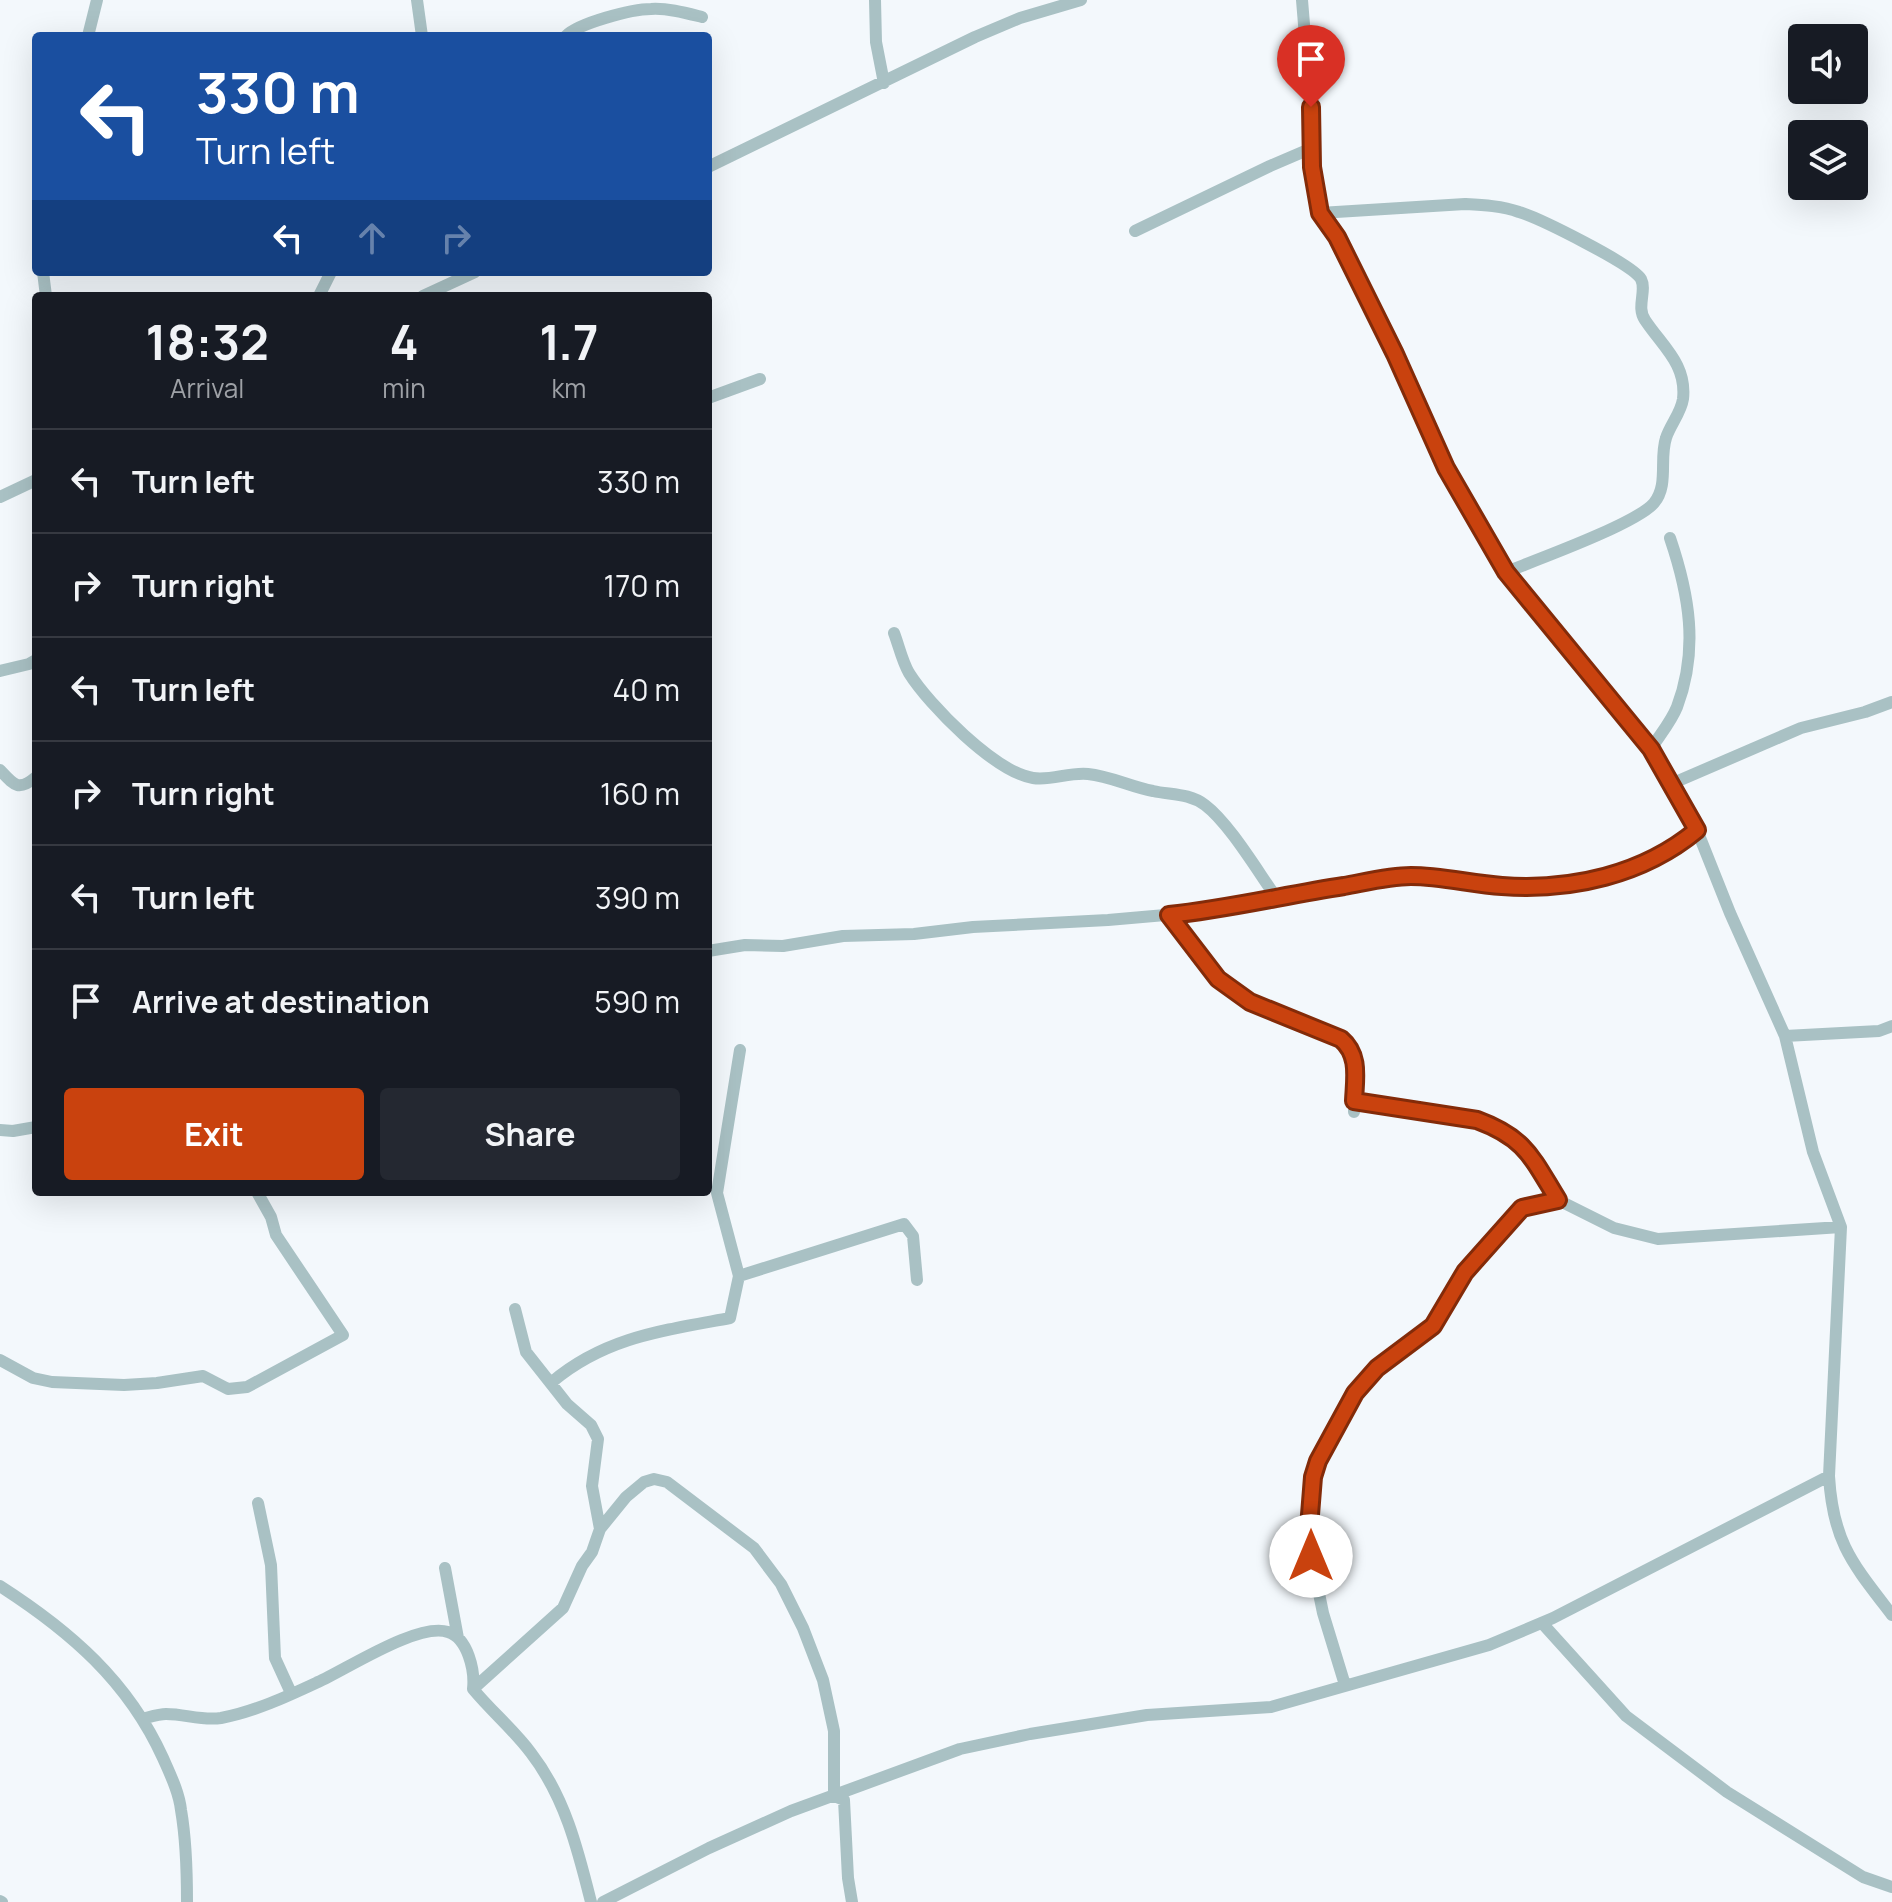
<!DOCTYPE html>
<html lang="en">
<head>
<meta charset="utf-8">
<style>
	body { margin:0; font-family:Manrope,sans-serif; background:#242831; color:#f1f3f6; height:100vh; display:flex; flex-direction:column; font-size:30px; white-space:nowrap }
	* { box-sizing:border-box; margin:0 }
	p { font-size:26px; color:#9ea1a6 }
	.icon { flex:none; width:44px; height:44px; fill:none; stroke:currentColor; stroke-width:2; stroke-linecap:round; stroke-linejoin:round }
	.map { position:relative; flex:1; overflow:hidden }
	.panel { position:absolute; left:32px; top:292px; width:680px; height:904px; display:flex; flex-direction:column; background:#171b24; border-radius:8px; box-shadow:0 8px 32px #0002 }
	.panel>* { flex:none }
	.guide { position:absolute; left:32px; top:32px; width:680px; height:244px; border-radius:8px; box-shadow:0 8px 32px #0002; background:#1a4fa0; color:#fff; overflow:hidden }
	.fabs { position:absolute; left:1788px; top:24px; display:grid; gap:16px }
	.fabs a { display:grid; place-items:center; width:80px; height:80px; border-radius:8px; background:#171b24; box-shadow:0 8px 32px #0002; font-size:40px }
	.pin { position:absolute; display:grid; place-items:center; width:68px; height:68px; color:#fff; margin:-82px -34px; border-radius:50% 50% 50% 0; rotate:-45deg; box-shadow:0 0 8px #0007 }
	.pin .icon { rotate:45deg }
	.me { position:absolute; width:88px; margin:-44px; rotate:0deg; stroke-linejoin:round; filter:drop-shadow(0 0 6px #0008) }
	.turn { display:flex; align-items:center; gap:28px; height:168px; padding:0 32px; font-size:36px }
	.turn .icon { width:104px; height:104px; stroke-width:2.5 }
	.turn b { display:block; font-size:56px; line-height:68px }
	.lanes { display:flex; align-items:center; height:76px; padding:0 32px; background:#0003; justify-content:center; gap:40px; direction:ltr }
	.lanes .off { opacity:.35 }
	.eta { display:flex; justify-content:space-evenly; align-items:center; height:136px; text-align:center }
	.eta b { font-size:48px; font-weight:700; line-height:56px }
	.primary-button { display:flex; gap:16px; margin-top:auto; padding:16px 32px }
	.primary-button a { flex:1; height:92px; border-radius:8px; background:#c9420e; color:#fff; font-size:32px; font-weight:700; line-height:92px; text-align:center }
	.primary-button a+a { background:#242831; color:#f1f3f6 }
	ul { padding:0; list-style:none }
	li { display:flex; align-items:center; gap:24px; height:104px; padding:0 32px; border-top:2px solid #363941 }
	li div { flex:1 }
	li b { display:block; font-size:30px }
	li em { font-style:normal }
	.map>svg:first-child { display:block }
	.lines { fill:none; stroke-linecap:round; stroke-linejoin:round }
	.minor { stroke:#a9c1c4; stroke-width:12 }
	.route-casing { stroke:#832b09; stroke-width:20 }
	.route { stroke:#c9420e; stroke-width:14 }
</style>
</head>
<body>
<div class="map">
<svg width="1892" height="1902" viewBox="0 0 1892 1902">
	<rect width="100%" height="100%" fill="#f3f8fc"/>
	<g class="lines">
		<path class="minor" d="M417 0 422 36
			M875 0 876 42 884 83
			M1302 0 1313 134 1312 167 1320 213 1337 237 1395 354 1446 468 1506 572 1651 749 1695 825 1730 913 1785 1036 1813 1152 1841 1227 1829 1476C1833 1543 1853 1564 1892 1615
			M88 36 97 0
			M566 36C579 23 632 9 651 9 668 8 686 13 702 17
			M708 167 975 37 1020 18 1081 0
			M1320 213 1465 204C1483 205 1502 206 1519 212 1539 218 1632 264 1641 279 1647 291 1636 307 1645 320 1662 346 1687 364 1683 399 1681 413 1670 425 1666 438 1659 459 1669 485 1654 503 1636 524 1536 560 1506 572
			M1135 231 1270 166 1312 148
			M43 272 46 296
			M319 296 331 272
			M423 296 475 272
			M708 398 760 379
			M0 497 36 480
			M894 633C899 646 902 661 909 673 929 705 995 772 1033 778 1051 781 1069 772 1088 774 1110 776 1131 787 1153 791 1171 795 1189 793 1205 805 1229 823 1258 872 1276 897
			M0 671 29 664 36 660
			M1651 749C1659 736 1671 722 1677 707 1699 649 1689 594 1670 538
			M0 770C14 785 18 792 36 777
			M1671 784 1801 728 1865 712 1892 702
			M1169 915 1218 979 1250 1002 1341 1039C1362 1056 1354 1087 1354 1112
			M708 951 745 945 783 946 843 936 914 934 973 927 1108 920 1211 911 1276 897 1410 876 1504 886 1571 885 1631 870 1682 843 1697 830
			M1785 1036 1879 1031 1892 1026
			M1354 1101 1477 1120 1495 1126 1526 1147 1558 1200 1614 1228 1658 1239 1841 1227
			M0 1130 13 1131 36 1127
			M739 1276 904 1224 913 1236 917 1280
			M515 1309 526 1352 567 1404 591 1425 598 1439 592 1486 600 1529
			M0 1360 33 1378 52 1382 124 1385 157 1383 203 1376 228 1389 247 1387 343 1335 276 1235 271 1217 257 1192
			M552 1382C605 1337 665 1330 730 1318L739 1276 717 1193 740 1050
			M258 1503 271 1565 275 1658 291 1693
			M445 1568 458 1638
			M0 1586C70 1631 128 1681 163 1758 170 1774 179 1792 181 1810 186 1839 187 1872 187 1902
			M1542 1623 1626 1716 1727 1792 1863 1877 1892 1887
			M1345 1685 1323 1613 1308 1540 1313 1477 1318 1461 1363 1381 1433 1326 1465 1272 1510 1219 1522 1208 1558 1200
			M473 1689 563 1608 582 1566 592 1552 600 1529 626 1497 644 1482 654 1479 667 1482 754 1548 781 1584 803 1628 823 1680 834 1731V1796L844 1800 848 1878 852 1902
			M142 1719C150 1717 159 1714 166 1714 185 1714 202 1721 221 1718 254 1712 288 1696 318 1682 347 1669 418 1622 448 1632 468 1638 475 1671 473 1689 492 1712 514 1730 531 1753 565 1797 578 1850 591 1902
			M0 1901 2 1902
			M603 1902 709 1848 791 1811 960 1749 1030 1734 1147 1715 1271 1707 1489 1645 1553 1618 1829 1476"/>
	</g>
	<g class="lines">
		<defs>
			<path id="route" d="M1311 107 1312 167 1320 213 1337 237 1395 354 1446 468 1506 572 1651 749 1697 830C1643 875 1571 891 1502 886 1472 884 1441 876 1411 876 1389 876 1366 882 1344 886 1285 895 1228 909 1169 915L1218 979 1250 1002 1341 1039C1360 1055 1355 1078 1354 1101L1477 1120C1526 1138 1532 1158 1558 1200L1522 1208 1465 1272 1433 1326 1377 1368 1355 1393 1318 1461 1313 1477 1308 1540 1311 1556"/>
		</defs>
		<use href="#route" class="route-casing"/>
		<use href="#route" class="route"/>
	</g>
</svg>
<div class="fabs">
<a><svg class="icon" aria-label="sound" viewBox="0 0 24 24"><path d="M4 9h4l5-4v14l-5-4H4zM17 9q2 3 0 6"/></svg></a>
<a><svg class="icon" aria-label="layers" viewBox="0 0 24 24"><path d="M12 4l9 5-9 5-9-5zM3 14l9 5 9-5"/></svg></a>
</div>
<div class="pin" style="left:1311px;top:107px;background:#d93025"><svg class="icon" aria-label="arrive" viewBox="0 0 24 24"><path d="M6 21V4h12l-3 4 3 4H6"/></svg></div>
<svg class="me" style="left:1311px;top:1556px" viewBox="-20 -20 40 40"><circle r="19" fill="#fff"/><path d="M0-13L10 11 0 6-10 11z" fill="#c9420e"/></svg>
<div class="guide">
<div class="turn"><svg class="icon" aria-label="left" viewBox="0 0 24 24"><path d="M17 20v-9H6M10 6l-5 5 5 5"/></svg><div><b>330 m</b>Turn left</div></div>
<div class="lanes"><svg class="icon" aria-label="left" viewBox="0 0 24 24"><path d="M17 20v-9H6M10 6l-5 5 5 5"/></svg><svg class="icon off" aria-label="ahead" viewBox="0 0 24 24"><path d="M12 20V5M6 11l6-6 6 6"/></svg><svg class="icon off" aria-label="right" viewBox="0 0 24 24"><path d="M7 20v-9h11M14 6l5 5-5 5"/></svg></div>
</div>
<section class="panel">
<div class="eta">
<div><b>18:32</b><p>Arrival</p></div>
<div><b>4</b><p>min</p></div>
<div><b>1.7</b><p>km</p></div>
</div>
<ul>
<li><svg class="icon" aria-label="left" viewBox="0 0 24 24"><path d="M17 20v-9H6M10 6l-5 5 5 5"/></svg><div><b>Turn left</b></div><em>330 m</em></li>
<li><svg class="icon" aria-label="right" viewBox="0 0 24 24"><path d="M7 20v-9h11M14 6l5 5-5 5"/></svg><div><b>Turn right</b></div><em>170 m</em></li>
<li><svg class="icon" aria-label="left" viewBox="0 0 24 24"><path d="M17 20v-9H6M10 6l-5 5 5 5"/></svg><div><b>Turn left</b></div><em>40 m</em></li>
<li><svg class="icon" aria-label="right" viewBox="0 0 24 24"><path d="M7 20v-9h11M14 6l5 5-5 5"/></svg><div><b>Turn right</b></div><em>160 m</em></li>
<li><svg class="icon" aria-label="left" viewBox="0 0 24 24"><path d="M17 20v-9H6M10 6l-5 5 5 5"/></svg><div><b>Turn left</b></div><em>390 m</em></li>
<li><svg class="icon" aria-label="arrive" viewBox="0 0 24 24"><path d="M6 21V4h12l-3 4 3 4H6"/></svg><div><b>Arrive at destination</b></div><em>590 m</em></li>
</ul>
<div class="primary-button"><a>Exit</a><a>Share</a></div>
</section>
</div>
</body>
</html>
